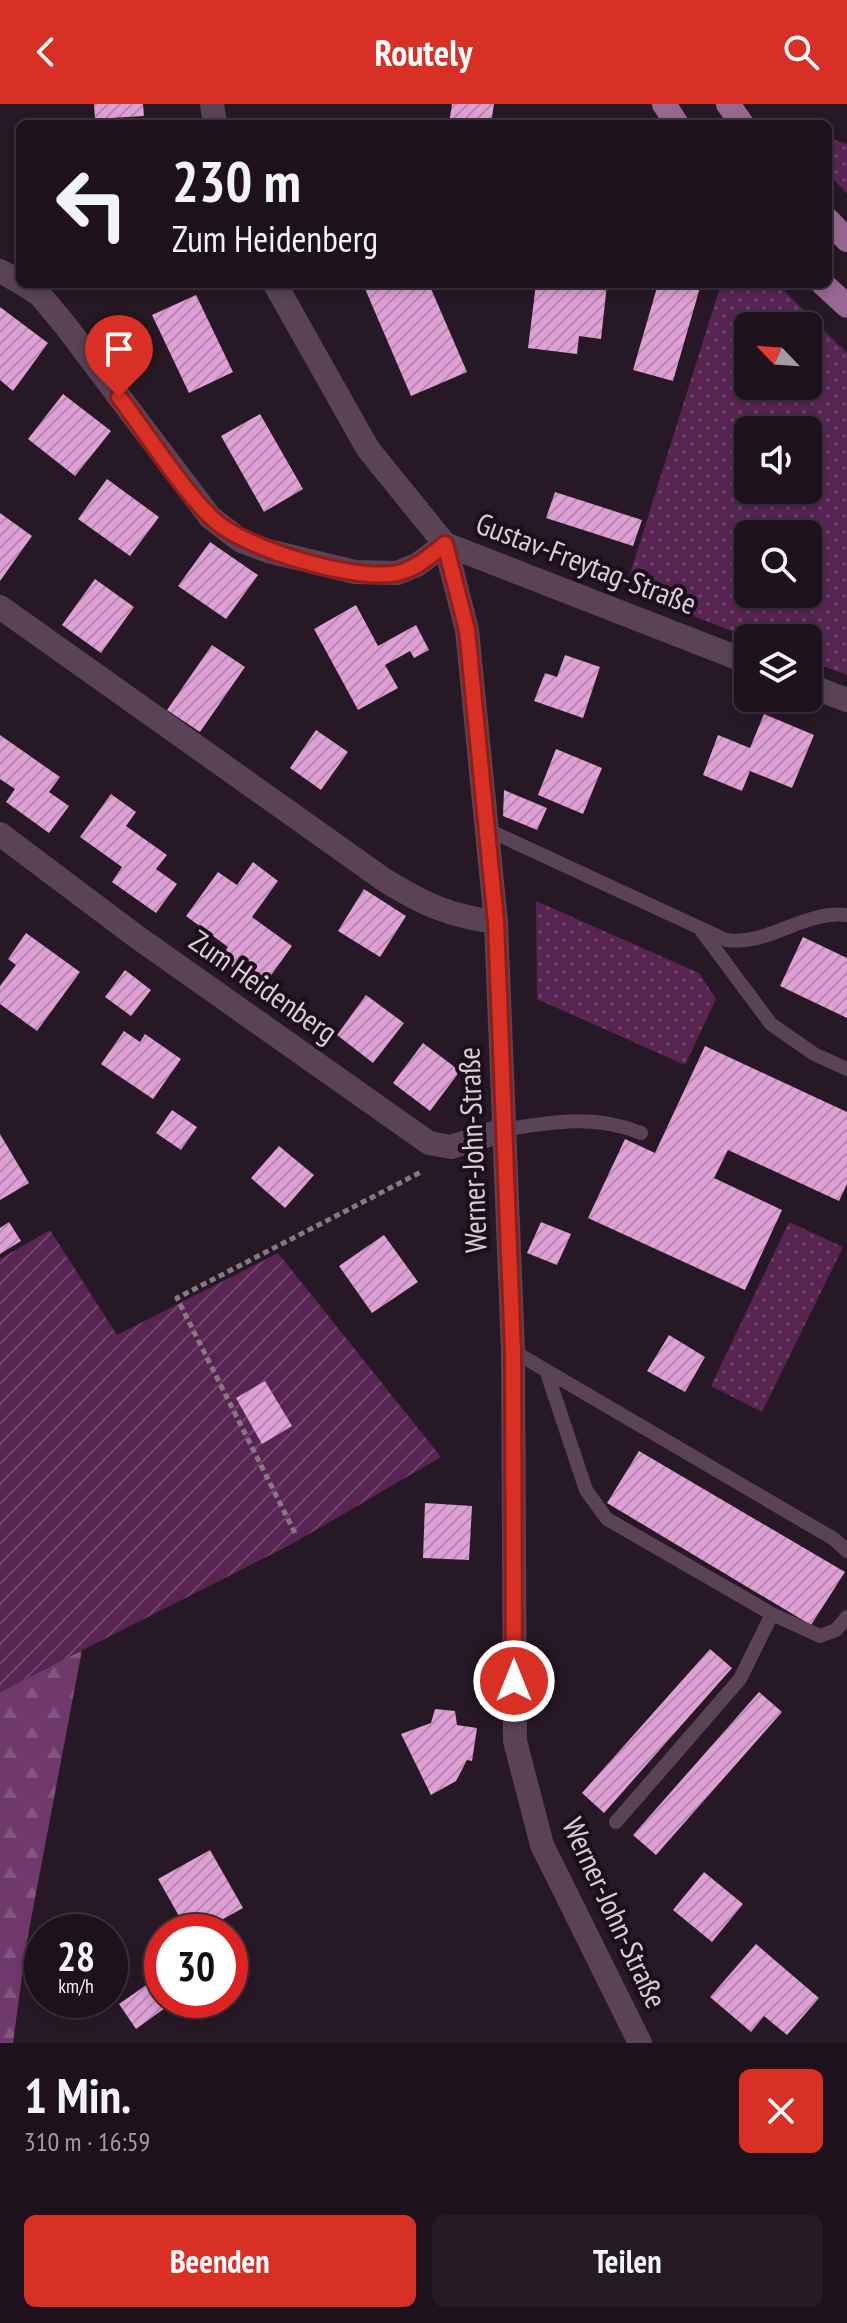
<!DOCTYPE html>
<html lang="de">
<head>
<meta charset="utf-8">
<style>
	body { margin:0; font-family:"PT Sans Narrow",sans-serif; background:#251b25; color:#f1f3f6; height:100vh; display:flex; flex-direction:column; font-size:30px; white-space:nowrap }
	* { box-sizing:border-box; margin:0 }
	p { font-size:26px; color:#a09ea3 }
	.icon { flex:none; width:44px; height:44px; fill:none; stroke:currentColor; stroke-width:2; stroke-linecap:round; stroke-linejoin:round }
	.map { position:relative; height:1939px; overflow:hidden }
	.panel { display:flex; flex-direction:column; background:#1d121c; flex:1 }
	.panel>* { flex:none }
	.banner { position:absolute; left:16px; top:16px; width:816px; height:168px; border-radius:12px; box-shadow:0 4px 12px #0003,0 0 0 2px #3b323b; background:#1d121c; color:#f1f3f6; overflow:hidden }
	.needle { width:52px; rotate:295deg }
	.controls { position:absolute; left:734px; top:208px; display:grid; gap:16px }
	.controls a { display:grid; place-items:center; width:88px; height:88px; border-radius:12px; background:#1d121c; box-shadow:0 4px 12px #0003,0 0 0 2px #3b323b; font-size:40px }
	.speed { position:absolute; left:24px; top:1810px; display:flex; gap:16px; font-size:40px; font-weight:700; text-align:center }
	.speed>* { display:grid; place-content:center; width:104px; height:104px; border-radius:50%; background:#1d121c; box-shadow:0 4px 12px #0003,0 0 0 2px #3b323b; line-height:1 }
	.speed small { font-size:20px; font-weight:400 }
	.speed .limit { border:12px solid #d22; background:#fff; color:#111 }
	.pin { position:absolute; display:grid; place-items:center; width:68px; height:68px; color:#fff; margin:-82px -34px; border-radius:50% 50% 50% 0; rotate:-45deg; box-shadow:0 0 8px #0007 }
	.pin .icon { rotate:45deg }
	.me { position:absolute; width:88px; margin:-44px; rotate:0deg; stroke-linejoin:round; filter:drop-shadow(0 0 6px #0008) }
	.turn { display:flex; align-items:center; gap:28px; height:168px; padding:0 24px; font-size:36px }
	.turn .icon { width:104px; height:104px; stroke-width:2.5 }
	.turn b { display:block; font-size:56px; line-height:68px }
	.round { display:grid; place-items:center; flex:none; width:84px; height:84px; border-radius:12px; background:#251b25 }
	.headline { display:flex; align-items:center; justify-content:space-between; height:136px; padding:0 24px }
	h1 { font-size:48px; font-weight:700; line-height:60px }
	.action { display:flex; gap:16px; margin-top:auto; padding:16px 24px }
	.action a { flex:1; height:92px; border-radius:12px; background:#d93025; color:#fff; font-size:32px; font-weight:700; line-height:92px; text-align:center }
	.action a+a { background:#251b25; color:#f1f3f6 }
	header { display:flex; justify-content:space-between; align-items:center; height:104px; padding:0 24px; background:#d93025; color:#fff; font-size:36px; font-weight:700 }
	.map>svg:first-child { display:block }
	.grass { fill:url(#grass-dots); fill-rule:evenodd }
	.forest { fill:url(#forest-firs) }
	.garden { fill:url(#garden-furrows) }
	.building { fill:url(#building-hatch) }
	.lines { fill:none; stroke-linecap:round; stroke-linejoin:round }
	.path { stroke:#867984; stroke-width:5; stroke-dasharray:6 4; stroke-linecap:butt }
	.lane { stroke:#5b4357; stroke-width:14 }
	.street { stroke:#5b4357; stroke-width:24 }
	.primary { stroke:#976791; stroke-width:24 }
	.route-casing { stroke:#8d1f18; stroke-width:20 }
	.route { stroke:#d93025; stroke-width:14 }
	.labels { text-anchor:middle; stroke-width:8; stroke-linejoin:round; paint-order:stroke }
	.street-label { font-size:30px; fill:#d9cdd7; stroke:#1d0e1c }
</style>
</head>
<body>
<header><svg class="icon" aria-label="back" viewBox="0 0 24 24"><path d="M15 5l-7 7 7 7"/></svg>Routely<svg class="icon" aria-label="search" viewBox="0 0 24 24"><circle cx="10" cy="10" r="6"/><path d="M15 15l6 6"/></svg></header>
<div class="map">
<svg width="847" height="1939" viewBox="0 0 847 1939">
	<defs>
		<pattern id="grass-dots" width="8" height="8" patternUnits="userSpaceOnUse" patternTransform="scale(2)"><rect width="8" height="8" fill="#582553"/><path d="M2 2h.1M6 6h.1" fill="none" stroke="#6f436b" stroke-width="1.8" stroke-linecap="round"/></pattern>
		<pattern id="forest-firs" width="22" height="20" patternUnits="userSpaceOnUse" patternTransform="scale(2)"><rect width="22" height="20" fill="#6f3969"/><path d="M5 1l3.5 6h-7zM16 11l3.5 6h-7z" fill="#83547e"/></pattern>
		<pattern id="garden-furrows" width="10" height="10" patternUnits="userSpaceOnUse" patternTransform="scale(2)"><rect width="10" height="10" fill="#582553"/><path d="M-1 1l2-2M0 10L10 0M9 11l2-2" fill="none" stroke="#6f436b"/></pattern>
		<pattern id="building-hatch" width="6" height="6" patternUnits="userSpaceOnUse" patternTransform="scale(2)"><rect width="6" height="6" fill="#dea0d5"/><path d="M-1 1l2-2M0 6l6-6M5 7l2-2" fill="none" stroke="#b788b0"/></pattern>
	</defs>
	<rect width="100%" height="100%" fill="#271825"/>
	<path class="grass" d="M828 34 847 40V90L828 69Z
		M721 180H777L847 249V571L808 556V534H750L625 486ZM748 222H808V282H748ZM748 326H808V386H748ZM748 430H808V490H748Z
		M536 797 699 869 716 895 685 961 537 895Z
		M789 1118 843 1143 762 1308 711 1282Z"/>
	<path class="forest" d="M82 1546 26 1842 13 1939H0V1588Z"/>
	<path class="garden" d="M50 1126 117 1231 278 1149 441 1353 292 1440 0 1588V1155Z"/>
	<path class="building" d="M94 0H143L144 12 95 15Z
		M452 0H494L491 20H449Z
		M363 180H429L467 268 411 292Z
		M536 180H607L601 235 579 232 577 250 528 244Z
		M658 180H701L673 277 633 266Z
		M196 191 233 268 189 289 152 211Z
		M0 203 48 239 13 287 0 276Z
		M63 290 111 327 75 372 28 335Z
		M260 310 303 385 264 408 221 332Z
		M107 375 159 413 130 452 78 415Z
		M555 388 642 416 633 442 546 414Z
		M0 409 32 432 0 477Z
		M210 438 258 471 226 515 178 482Z
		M95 475 134 503 101 549 62 521Z
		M356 501 378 542 416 521 429 546 414 554 410 547 385 561 398 584 358 606 314 525Z
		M212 541 245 563 200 628 167 606Z
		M565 551 600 563 583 614 534 597 545 569 557 573Z
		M764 610 814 631 792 684 750 667 742 687 703 671 718 631 750 644Z
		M316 626 348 648 321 686 290 664Z
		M0 631 60 673 49 688 69 702 49 729 6 698 15 685 0 675Z
		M556 645 602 664 583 710 538 691Z
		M504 686 547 704 537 726 503 712Z
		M111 690 136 708 126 722 167 751 156 765 177 780 156 809 112 778 122 763 80 733Z
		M253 758 278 777 252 813 292 842 262 884 220 854 228 843 186 812 218 768 237 781Z
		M364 785 406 812 380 853 338 827Z
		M26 829 80 868 37 927 0 900V882L16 861 8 855Z
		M803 833 847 854V914L780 882Z
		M125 866 151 886 131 912 105 893Z
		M366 891 404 919 373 959 337 931Z
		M124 927 140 938 145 930 181 955 153 995 101 960Z
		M423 939 460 967 430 1007 393 979Z
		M705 942 847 1008V1080L839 1097 728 1046 714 1074 782 1106 745 1186 588 1114 625 1035 655 1049Z
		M172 1006 197 1023 181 1046 156 1029Z
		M0 1030 29 1079 0 1096Z
		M279 1042 314 1071 285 1104 251 1074Z
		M9 1118 21 1137 0 1150V1124Z
		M541 1118 571 1130 557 1161 527 1149Z
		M384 1131 418 1178 372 1209 339 1162Z
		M669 1231 705 1253 685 1288 647 1267Z
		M265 1277 292 1322 262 1340 236 1294Z
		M639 1347 845 1468 811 1521 607 1399Z
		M425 1399 472 1402 469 1456 423 1454Z
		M710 1545 732 1564 604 1709 582 1689Z
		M759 1588 782 1608 656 1751 633 1731Z
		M435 1605 455 1607 457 1621 477 1624 472 1657 467 1656 456 1677 431 1691 401 1630 431 1619Z
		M210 1746 243 1804 200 1828H188L158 1775Z
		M704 1768 743 1800 712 1838 673 1806Z
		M756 1840 819 1894 787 1931 764 1912 751 1928 710 1893Z
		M162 1870V1896H176L136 1925 119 1900Z"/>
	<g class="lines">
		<path class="path" d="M295 1429 177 1194 423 1067"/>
		<path class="lane" d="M486 725 726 836C769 842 804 806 847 811
			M701 826 771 920 814 950 847 965
			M503 1026C551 1018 595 1010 641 1029
			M513 1247 834 1435 847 1447
			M547 1269 586 1386 607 1415 772 1510
			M616 1718 740 1575 772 1510 820 1532 836 1526 847 1513"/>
		<path class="street" d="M212 0 215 20
			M0 167 20 178
			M23 180 40 191 65 221 210 413 241 437 268 447 355 468 397 469 417 461 445 440
			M275 180 368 345 445 440 467 526 496 818 513 1247 515 1637 542 1741 640 1939
			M445 440 748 558
			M0 503 383 775C423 800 449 812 496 818
			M808 581 847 596
			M0 730 137 833 429 1039 451 1043 503 1026"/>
		<path class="primary" d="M664 0 677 20
			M728 0 742 20
			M828 116 847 136
			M823 180 847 202"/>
	</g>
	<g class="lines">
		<defs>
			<path id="route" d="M119 293C146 328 182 386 213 415 244 445 356 478 398 469 416 465 431 451 445 440L467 526 496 818 513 1247 514 1577"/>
		</defs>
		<use href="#route" class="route-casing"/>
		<use href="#route" class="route"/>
	</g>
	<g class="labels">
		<g class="street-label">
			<text transform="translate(586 460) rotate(21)" y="10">Gustav-Freytag-Straße</text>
			<text transform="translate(263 883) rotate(35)" y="10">Zum Heidenberg</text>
			<text transform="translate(473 1046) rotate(-92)" y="10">Werner-John-Straße</text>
			<text transform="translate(614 1809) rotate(65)" y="10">Werner-John-Straße</text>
		</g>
	</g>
</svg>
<div class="controls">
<a><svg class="needle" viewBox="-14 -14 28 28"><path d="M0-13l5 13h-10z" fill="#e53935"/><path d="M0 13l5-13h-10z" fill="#a09ea3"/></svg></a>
<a><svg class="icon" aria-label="sound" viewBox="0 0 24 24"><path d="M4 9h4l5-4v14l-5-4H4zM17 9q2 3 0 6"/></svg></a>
<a><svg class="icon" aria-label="search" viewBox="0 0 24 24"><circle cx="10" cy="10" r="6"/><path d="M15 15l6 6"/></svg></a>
<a><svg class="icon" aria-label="layers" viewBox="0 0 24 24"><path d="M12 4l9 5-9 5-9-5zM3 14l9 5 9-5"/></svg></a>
</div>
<div class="speed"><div>28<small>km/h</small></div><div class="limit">30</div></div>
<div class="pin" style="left:119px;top:293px;background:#d93025"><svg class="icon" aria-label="arrive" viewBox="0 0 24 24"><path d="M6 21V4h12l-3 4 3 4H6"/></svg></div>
<svg class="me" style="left:514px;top:1577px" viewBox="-20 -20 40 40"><circle r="17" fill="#d93025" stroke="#fff" stroke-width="3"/><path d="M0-11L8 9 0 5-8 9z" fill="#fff"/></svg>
<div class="banner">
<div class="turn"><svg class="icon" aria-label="left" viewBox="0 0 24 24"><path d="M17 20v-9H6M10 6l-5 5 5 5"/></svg><div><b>230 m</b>Zum Heidenberg</div></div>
</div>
</div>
<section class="panel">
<div class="headline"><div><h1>1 Min.</h1><p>310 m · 16:59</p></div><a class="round" style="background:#d93025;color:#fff"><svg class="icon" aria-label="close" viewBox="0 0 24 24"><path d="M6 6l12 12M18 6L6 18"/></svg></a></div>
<div class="action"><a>Beenden</a><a>Teilen</a></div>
</section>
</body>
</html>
